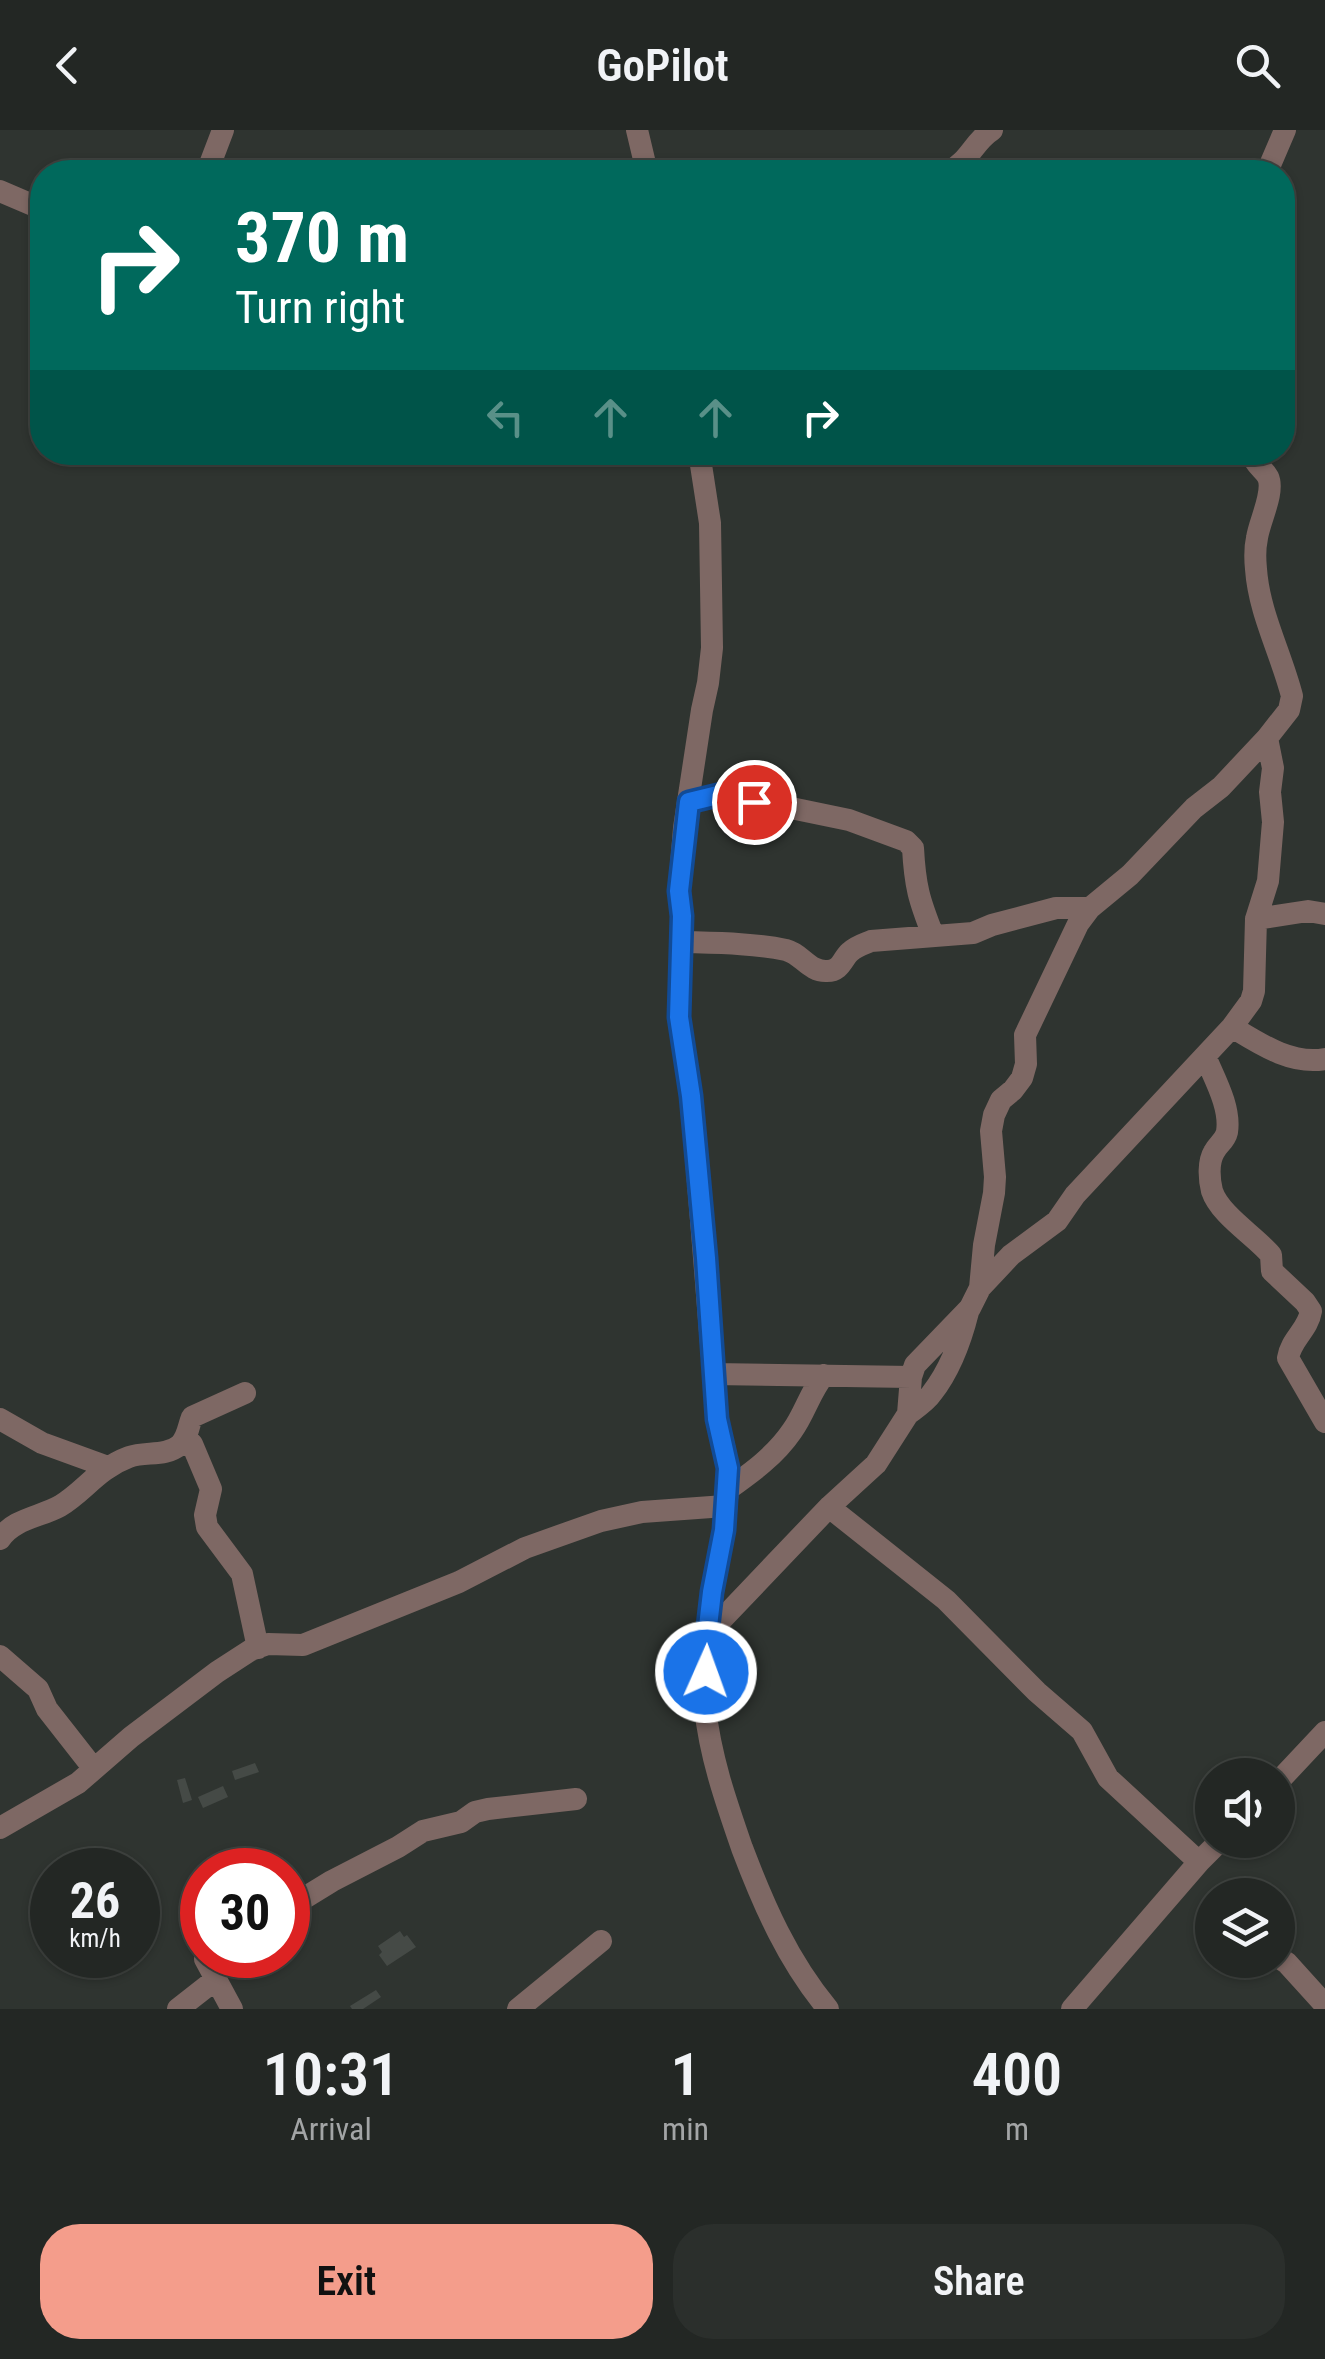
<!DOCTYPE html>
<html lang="en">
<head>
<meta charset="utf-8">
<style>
	body { margin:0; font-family:"Roboto Condensed",sans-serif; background:#2b2f2c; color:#f1f3f6; height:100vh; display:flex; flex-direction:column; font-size:38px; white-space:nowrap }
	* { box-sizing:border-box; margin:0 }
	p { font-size:32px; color:#a3a5a6 }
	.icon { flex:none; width:55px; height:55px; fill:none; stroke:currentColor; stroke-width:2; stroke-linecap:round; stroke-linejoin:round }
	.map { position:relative; height:1879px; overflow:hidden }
	.panel { display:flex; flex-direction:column; background:#232724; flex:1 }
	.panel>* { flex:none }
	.hud { position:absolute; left:30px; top:30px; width:1265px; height:305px; border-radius:40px; box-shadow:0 2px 8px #0004,0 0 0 2px #404441; background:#00695c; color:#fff; overflow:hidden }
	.controls { position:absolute; left:1195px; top:1628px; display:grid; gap:20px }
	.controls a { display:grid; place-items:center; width:100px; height:100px; border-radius:50%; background:#232724; box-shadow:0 2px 8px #0004,0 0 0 2px #404441; font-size:50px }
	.speed { position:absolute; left:30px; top:1718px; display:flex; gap:20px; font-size:50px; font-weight:700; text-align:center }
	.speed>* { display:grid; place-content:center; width:130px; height:130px; border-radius:50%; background:#232724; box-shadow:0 2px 8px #0004,0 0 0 2px #404441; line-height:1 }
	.speed small { font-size:25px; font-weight:400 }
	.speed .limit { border:15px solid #d22; background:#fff; color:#111 }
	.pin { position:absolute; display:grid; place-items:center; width:85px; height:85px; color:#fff; margin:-42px; border:5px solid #fff; border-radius:50%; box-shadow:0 2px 10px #0007 }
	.me { position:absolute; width:110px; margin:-55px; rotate:2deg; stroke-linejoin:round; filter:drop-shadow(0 0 8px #0008) }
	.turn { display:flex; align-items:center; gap:35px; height:210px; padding:0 40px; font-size:45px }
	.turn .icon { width:130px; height:130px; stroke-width:2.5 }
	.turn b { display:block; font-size:70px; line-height:85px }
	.lanes { display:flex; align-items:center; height:95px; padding:0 40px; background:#0003; justify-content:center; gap:50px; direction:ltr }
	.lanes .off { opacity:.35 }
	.eta { display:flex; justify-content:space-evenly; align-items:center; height:170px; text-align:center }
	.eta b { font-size:60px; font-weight:600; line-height:70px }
	.action { display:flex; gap:20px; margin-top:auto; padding:20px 40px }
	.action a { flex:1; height:115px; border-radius:40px; background:#f49d8b; color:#111; font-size:40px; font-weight:600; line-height:115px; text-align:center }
	.action a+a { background:#2b2f2c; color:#f1f3f6 }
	header { display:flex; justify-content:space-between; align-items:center; height:130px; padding:0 40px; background:#232724; font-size:45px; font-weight:600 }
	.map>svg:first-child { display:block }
	.building { fill:#454a46 }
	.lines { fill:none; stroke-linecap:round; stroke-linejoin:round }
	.minor { stroke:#7e6864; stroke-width:22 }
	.route-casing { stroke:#114b97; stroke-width:25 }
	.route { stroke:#1a73e8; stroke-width:18 }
</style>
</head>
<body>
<header><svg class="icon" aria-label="back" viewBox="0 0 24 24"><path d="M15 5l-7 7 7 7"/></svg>GoPilot<svg class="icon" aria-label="search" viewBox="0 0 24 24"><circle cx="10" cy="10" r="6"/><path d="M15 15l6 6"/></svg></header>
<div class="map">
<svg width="1325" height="1879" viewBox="0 0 1325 1879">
	<rect width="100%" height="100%" fill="#2f3430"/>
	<path class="building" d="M255 1633 259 1642 235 1650 232 1641Z
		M185 1648 192 1670 183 1673 177 1650Z
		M223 1656 228 1667 203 1678 198 1667Z
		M400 1801 404 1807 407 1805 416 1817 387 1836 379 1825 382 1822 378 1816Z
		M376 1860 381 1867 363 1879H352L350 1876Z"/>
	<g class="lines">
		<path class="minor" d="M637 0 647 42
			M207 42 223 0
			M860 42 881 40 886 42
			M948 42C970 31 974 11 992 0
			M1267 42 1285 0
			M0 61 42 79
			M699 322 710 393 712 518 708 553 702 580 684 698 679 761 682 786 679 887 691 966 717 1289C721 1306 728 1325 728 1342 729 1395 712 1448 708 1501 706 1521 703 1558 705 1577 710 1626 726 1672 742 1718 764 1776 788 1831 828 1879
			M689 672 723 664 849 690 906 711 913 718C915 756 919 770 933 805
			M1256 789 1308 781 1325 784
			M682 812C716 813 752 813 786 820 802 824 809 842 827 841 841 841 842 829 850 822 856 816 864 814 871 811L973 803 992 795 1056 778H1090
			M1232 897C1260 914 1291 935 1325 929
			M1205 926C1214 948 1231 977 1227 1002 1225 1011 1218 1014 1214 1022 1208 1032 1209 1049 1212 1061 1220 1085 1255 1106 1271 1125L1272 1141 1305 1172 1311 1181C1308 1200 1291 1209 1288 1228L1325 1292
			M980 1158 984 1115 994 1063 995 1047 991 1001 994 985 1001 970 1013 960 1022 948 1026 934 1025 905 1078 794 1090 778 1130 745 1194 678 1221 657 1267 608
			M713 1244 911 1247
			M908 1284C916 1278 926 1272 932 1263 950 1240 961 1210 968 1182
			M0 1289 42 1313 108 1337
			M186 1308 192 1314 211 1359 205 1385 207 1397 242 1444 258 1518
			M727 1360C751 1343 775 1326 792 1301 805 1283 810 1262 824 1245
			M829 1377 946 1470 1037 1562 1082 1601 1108 1648 1199 1732
			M0 1409C13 1389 40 1387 60 1376 85 1361 97 1339 129 1327 146 1321 165 1327 180 1315 188 1307 188 1297 192 1287L245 1263
			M707 1505 829 1377 876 1334 908 1284 911 1247 915 1235 970 1178 980 1158 1011 1125 1057 1091 1075 1065 1232 897 1251 871 1254 861 1256 789 1268 751 1273 692 1270 662 1273 638 1267 608 1289 580 1292 566C1281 523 1259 483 1256 439 1255 429 1255 417 1257 408 1259 392 1275 362 1268 347 1263 338 1255 336 1251 322
			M0 1526 38 1559 47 1579 94 1639
			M1278 1652 1325 1602
			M0 1698 78 1653 131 1607 217 1542 251 1520 268 1514 303 1515 459 1452 525 1418 601 1391 642 1382 725 1376
			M288 1778 332 1751 398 1717 423 1701 461 1692 475 1682 488 1679 576 1669
			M211 1825 205 1829 232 1879
			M1278 1827 1287 1833 1325 1875
			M178 1879 215 1850
			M518 1879 601 1811
			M1072 1879 1199 1732 1221 1710"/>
	</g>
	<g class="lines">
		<defs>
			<path id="route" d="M706 1542 707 1505 712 1462 724 1400 728 1338 717 1289 706 1128 691 966 679 887 682 786 679 761 689 672 722 664 754 672"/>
		</defs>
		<use href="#route" class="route-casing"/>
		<use href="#route" class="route"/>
	</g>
</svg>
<div class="controls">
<a><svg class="icon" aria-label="sound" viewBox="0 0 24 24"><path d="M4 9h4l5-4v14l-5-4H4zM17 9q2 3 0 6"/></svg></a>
<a><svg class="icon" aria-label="layers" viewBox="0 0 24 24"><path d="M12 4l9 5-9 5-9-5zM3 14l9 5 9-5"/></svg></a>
</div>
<div class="speed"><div>26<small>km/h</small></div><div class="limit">30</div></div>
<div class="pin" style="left:754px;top:672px;background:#d93025"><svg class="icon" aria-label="arrive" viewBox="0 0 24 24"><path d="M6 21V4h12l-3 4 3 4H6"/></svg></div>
<svg class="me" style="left:706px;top:1542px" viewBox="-20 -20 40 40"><circle r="17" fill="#1a73e8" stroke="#fff" stroke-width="3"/><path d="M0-11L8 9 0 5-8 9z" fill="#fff"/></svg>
<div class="hud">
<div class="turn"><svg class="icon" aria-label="right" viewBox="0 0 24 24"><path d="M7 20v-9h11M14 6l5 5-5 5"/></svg><div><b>370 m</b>Turn right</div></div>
<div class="lanes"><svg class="icon off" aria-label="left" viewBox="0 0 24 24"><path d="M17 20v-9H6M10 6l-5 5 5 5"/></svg><svg class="icon off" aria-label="ahead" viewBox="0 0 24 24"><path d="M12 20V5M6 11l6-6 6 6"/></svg><svg class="icon off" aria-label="ahead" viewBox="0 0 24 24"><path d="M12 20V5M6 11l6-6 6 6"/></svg><svg class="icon" aria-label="right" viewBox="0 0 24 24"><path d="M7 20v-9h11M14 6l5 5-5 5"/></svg></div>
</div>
</div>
<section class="panel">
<div class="eta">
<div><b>10:31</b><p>Arrival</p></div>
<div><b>1</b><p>min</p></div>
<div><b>400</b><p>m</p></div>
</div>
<div class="action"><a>Exit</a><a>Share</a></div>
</section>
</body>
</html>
